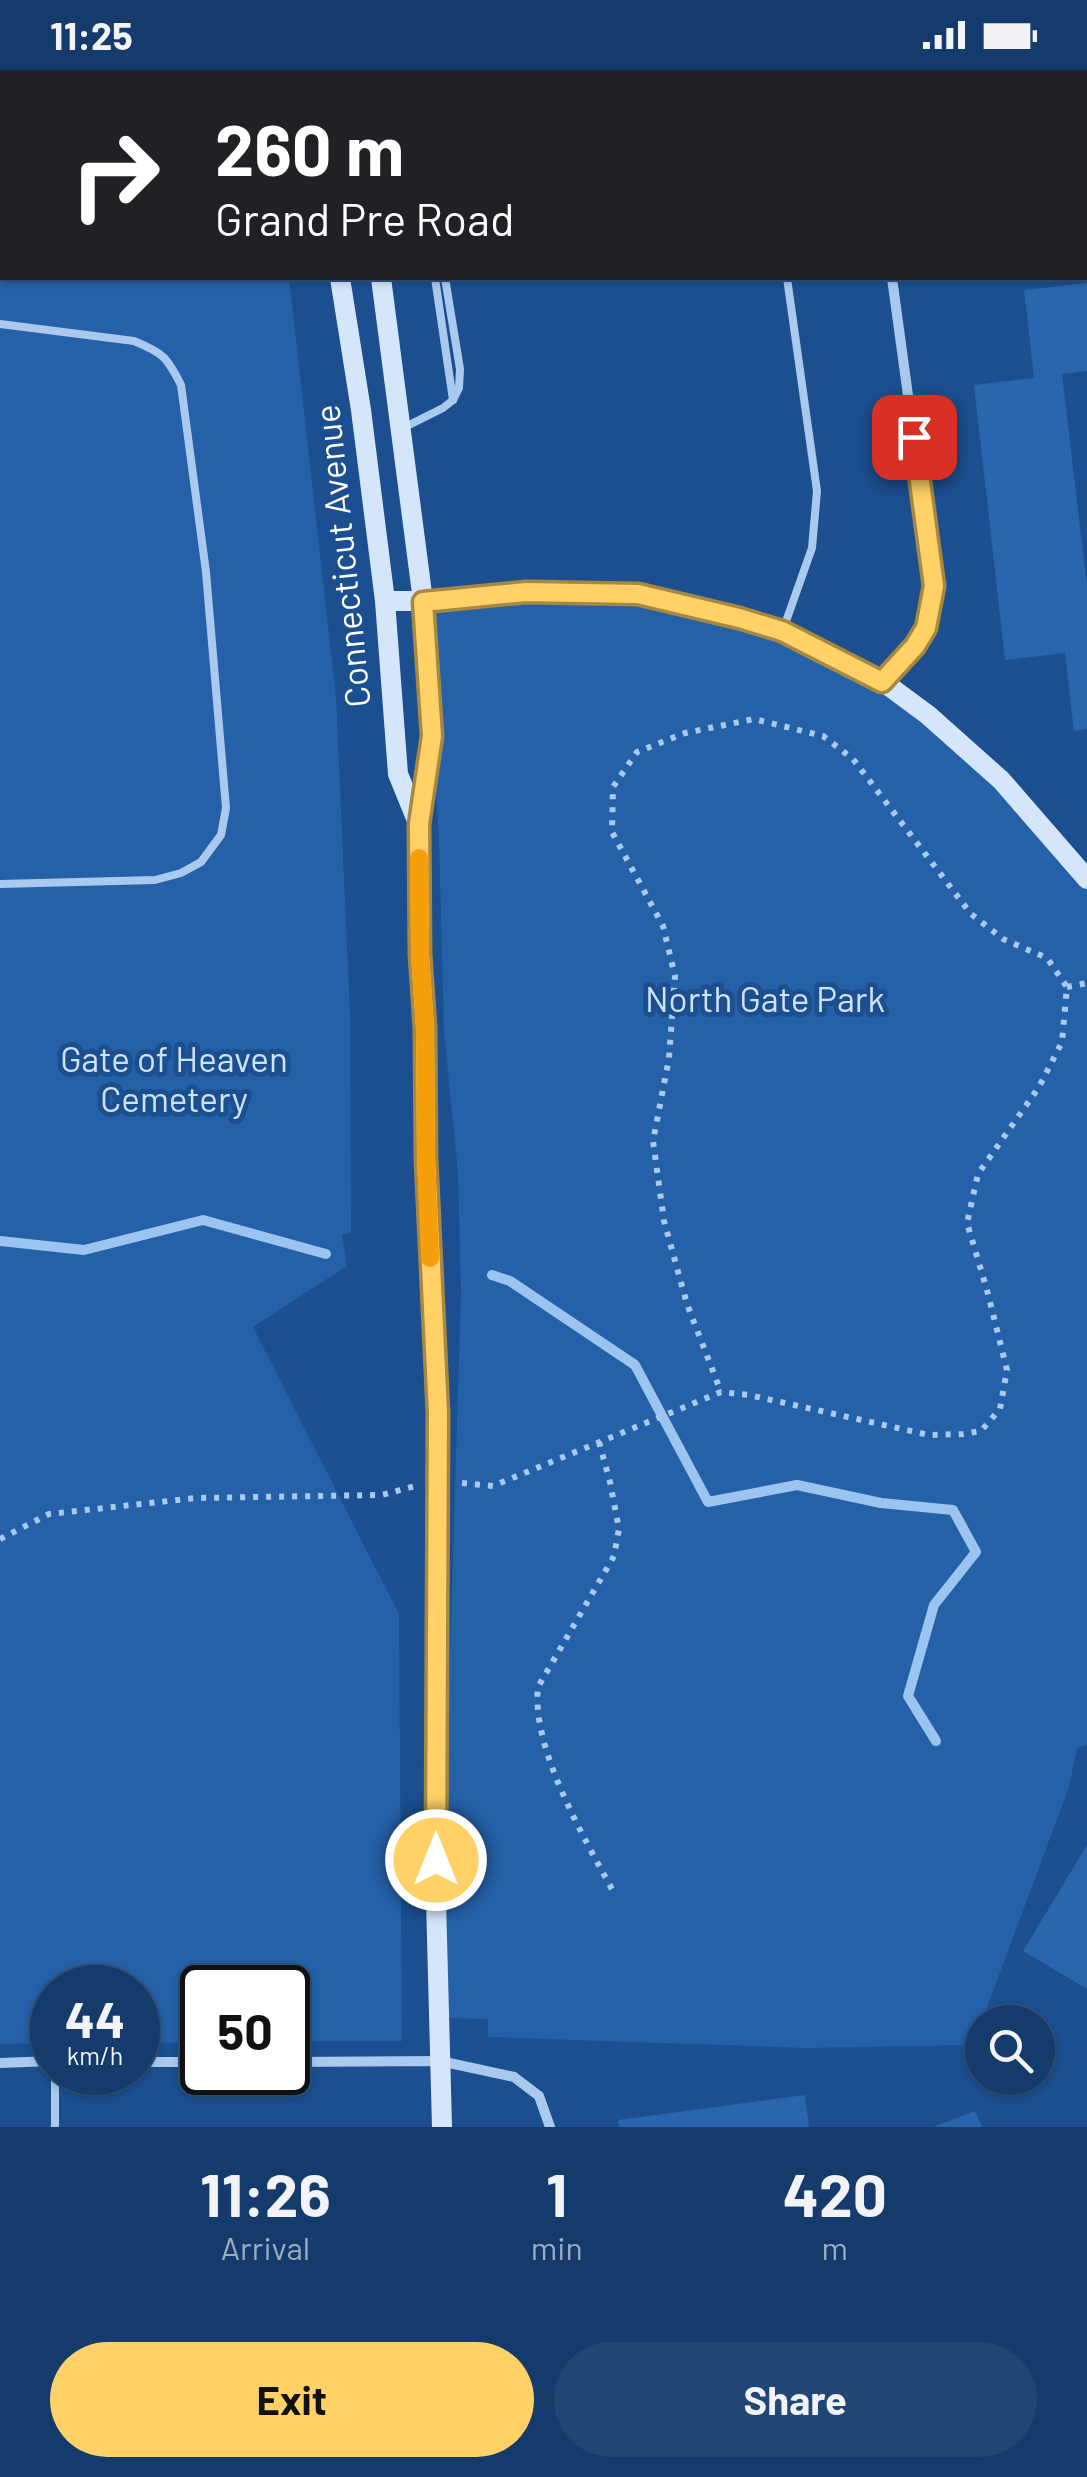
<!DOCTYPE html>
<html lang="en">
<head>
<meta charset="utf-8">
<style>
	body { margin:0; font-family:Barlow,sans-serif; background:#214673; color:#f1f3f6; height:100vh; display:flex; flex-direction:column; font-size:38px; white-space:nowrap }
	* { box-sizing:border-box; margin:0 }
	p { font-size:32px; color:#9dadc1 }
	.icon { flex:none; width:55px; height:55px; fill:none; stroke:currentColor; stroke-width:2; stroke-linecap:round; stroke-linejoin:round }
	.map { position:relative; height:2057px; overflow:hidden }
	.side { display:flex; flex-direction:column; background:#143b6b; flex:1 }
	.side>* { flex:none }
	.top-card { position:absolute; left:0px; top:0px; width:1088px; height:210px; box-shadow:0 2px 8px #0004,0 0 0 2px #33557e; background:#202124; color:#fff; overflow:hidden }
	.controls { position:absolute; left:965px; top:1935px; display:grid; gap:20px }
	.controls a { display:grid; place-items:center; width:90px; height:90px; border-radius:50%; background:#143b6b; box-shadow:0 2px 8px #0004,0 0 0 2px #33557e; font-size:50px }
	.speed { position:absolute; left:30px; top:1895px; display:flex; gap:20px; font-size:50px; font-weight:700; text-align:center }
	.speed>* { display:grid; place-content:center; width:130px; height:130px; border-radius:50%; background:#143b6b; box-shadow:0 2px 8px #0004,0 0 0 2px #33557e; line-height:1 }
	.speed small { font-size:25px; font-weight:400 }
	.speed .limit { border:5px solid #111; border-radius:15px; background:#fff; color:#111 }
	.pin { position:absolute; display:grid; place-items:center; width:85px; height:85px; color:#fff; margin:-42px; border-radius:20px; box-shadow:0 5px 15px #0006 }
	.me { position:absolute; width:110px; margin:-55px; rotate:0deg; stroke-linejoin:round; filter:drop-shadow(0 0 8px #0008) }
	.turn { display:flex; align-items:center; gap:35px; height:210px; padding:0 50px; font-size:45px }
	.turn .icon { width:130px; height:130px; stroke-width:2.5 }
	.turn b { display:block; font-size:70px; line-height:85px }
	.eta { display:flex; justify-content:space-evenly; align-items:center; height:170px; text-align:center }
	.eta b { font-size:60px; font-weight:700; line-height:70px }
	.action { display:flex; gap:20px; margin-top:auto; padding:20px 50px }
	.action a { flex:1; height:115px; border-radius:60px; background:#ffd166; color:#111; font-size:40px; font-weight:700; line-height:115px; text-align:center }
	.action a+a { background:#214673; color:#f1f3f6 }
	.status { display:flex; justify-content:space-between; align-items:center; height:70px; padding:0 50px; background:#143b6b; direction:ltr }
	.status svg { height:28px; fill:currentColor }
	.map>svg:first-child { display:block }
	.green { fill:#2461a8 }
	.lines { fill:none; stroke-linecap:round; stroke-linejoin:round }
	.stream { stroke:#9cc4f0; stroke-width:10 }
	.building { fill:#2a66ad }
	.path { stroke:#a9c9ee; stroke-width:6; stroke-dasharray:5 8; stroke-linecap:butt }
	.lane { stroke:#a9c9ee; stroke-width:8 }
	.street { stroke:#a9c9ee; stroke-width:10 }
	.secondary { stroke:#d6e6fa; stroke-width:20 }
	.route-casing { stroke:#a68842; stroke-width:25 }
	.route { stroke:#ffd166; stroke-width:18 }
	.slow { stroke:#f59e0b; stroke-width:18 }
	.labels { text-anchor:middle; stroke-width:10; stroke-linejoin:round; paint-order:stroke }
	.street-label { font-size:35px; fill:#fff; stroke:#1b4f8f }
	.park-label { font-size:35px; fill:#cfe3fa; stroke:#1b4f8f }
</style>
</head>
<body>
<div class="status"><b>11:25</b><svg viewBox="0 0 49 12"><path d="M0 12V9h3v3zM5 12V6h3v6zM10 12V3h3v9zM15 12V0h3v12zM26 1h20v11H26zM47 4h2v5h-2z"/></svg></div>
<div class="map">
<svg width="1087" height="2057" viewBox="0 0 1087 2057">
	<rect width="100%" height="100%" fill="#1b4f8f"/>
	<path class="green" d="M0 0H268V2H2V208H289L336 626 350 943 351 1162 342 1165 347 1196 253 1257 399 1544 402 1971H288V1918H202V1972L138 1973V1918H52V1973L0 1974Z
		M638 524 739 548 928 645 1087 809V1675L1077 1678 1069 1717 973 1975 806 1978 488 1967V1949L439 1948 461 1222 458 1104 444 962 439 769 423 531Z"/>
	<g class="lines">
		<path class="stream" d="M0 1171 84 1180 203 1150 326 1184
			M492 1205 510 1211 635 1295 708 1432 797 1415 881 1433 953 1440 976 1482 934 1535 908 1626 936 1671"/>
	</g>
	<path class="building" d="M1087 213V301L1062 304 1087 516V659L1074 661 1065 583 1005 590 974 315 1034 308 1024 220Z
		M1087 1775V1919L1023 1881Z
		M805 2025 809 2057H619L618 2050Z
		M975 2041 982 2057H933Z"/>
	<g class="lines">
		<path class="path" d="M1067 917 1087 913
			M599 1372 610 1412 619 1459 614 1486 538 1617C531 1679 585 1769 614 1823
			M462 1413 493 1416 721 1322 749 1325 929 1365 963 1364 981 1361 1000 1339 1007 1300 987 1220 967 1153 978 1104 1039 1017 1062 972 1067 917 1047 888 1003 869 971 844 853 689 823 666 754 649 685 663 637 682 613 717 612 762 663 856 675 906 669 988 653 1071 664 1151 687 1234 721 1322
			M0 1469 49 1444 196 1428 382 1425 415 1416"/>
		<path class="lane" d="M441 0 442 2
			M756 0V2
			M20 2 21 0
			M0 23 2 24
			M0 72 2 63
			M435 208 453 330
			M0 254 134 271C163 283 167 287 181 315L206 502 226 738 221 765 201 792 181 803 155 810 0 814
			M405 357 443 338 453 330 459 318 460 299 445 208
			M784 557 812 478 817 421 787 208
			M55 2002V2057"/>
		<path class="street" d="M864 0V2
			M882 611 915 576 925 558 934 516 892 208
			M138 1992H202
			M288 1992 440 1991 514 2007 539 2026 550 2057
			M0 1993 52 1991"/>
		<path class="secondary" d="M313 0V2
			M358 0V2
			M340 208 361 340 385 531 398 704 418 753
			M381 208 423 531 431 666 419 754 420 884 425 958 426 1089 438 1343 436 1830 442 2057
			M385 531H423L525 522 638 524 739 548 782 561 882 611 928 645 1001 710 1087 809"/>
	</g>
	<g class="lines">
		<defs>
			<path id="route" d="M436 1790 438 1343 426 1089 425 958 420 884 419 754 432 666 423 532 526 522 638 524 739 548 782 561 882 612 915 576 926 558 934 516 914 367"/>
		</defs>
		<use href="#route" class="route-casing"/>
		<use href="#route" class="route"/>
		<path class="slow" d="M419 788 420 884 425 958 426 1089 430 1188"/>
	</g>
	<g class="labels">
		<g class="street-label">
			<text transform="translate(343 486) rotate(-96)" y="12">Connecticut Avenue</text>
		</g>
		<g class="park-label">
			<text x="765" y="942">North Gate Park</text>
			<text x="174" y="1002">Gate of Heaven<tspan x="174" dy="40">Cemetery</tspan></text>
		</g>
	</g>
</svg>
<div class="controls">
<a><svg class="icon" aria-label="search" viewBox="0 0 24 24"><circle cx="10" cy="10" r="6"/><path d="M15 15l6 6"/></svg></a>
</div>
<div class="speed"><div>44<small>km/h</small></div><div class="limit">50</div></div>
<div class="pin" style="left:914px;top:367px;background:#d93025"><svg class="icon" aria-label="arrive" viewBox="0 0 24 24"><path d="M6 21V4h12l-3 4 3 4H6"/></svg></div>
<svg class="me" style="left:436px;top:1790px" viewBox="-20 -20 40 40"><circle r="17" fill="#ffd166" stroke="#fff" stroke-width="3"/><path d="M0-11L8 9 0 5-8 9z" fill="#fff"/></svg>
<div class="top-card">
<div class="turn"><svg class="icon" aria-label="right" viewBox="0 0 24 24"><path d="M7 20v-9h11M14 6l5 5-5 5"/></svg><div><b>260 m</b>Grand Pre Road</div></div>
</div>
</div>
<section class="side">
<div class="eta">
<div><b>11:26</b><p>Arrival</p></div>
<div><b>1</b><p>min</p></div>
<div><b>420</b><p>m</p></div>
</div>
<div class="action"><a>Exit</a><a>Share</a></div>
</section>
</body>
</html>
